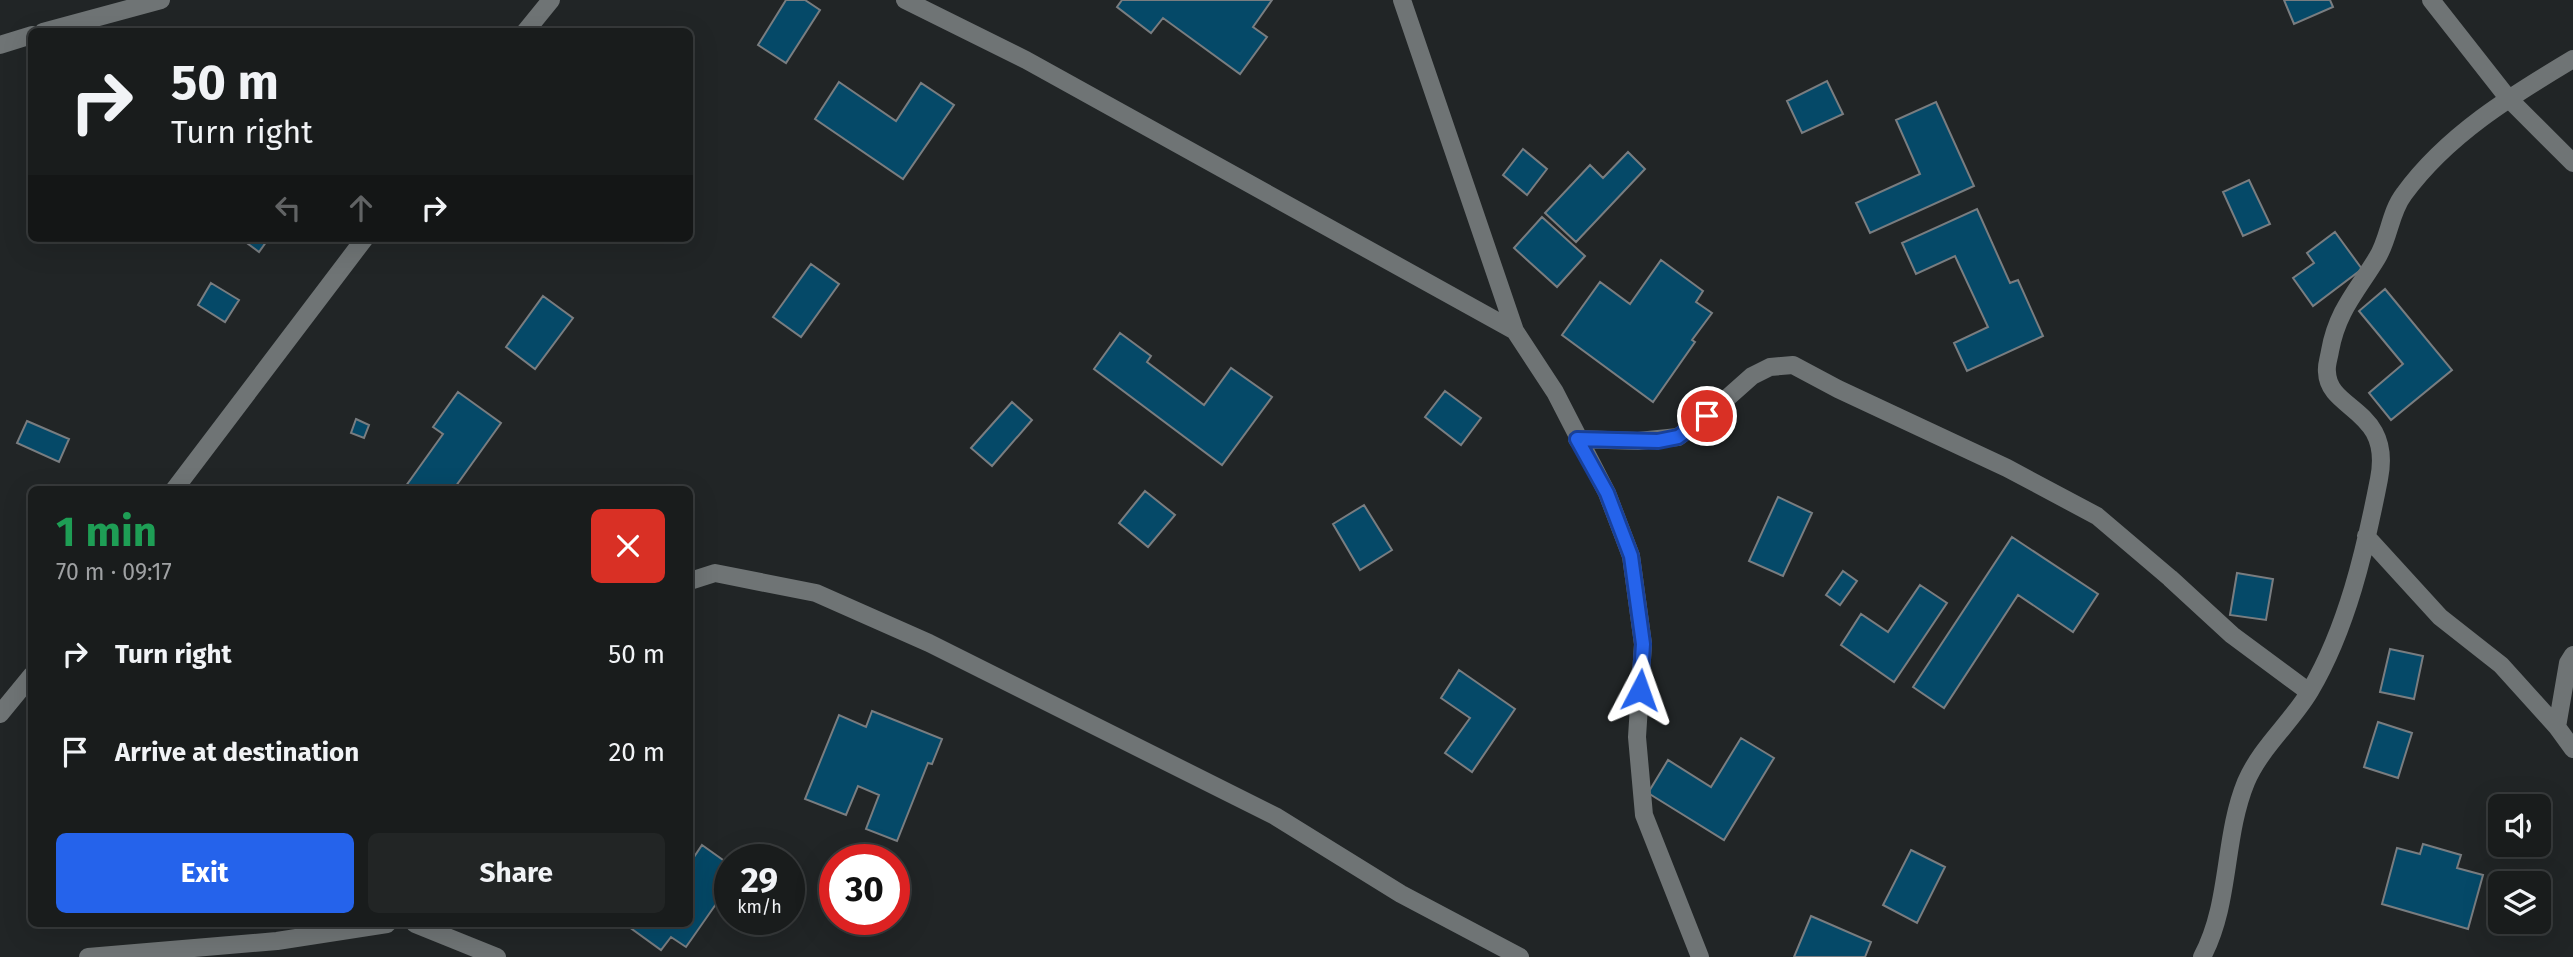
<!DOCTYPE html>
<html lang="en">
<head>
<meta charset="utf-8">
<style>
	body { margin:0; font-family:"Fira Sans",sans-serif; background:#222525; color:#f1f3f6; height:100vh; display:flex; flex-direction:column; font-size:26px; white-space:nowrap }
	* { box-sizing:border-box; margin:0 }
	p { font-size:23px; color:#9fa1a3 }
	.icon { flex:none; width:38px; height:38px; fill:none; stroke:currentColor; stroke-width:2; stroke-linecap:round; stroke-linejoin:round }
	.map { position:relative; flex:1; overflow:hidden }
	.details { position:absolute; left:28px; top:486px; width:665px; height:441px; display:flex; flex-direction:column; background:#191c1c; border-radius:10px; box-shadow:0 7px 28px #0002,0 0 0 2px #373a3b }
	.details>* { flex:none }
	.banner { position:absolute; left:28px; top:28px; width:665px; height:214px; border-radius:10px; box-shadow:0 7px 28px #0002,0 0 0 2px #373a3b; background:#191c1c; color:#f1f3f6; overflow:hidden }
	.controls { position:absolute; left:2488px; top:794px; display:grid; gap:14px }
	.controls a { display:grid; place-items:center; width:63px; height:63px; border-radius:10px; background:#191c1c; box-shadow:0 7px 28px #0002,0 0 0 2px #373a3b; font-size:35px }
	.speed { position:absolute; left:714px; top:844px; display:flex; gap:14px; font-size:35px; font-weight:700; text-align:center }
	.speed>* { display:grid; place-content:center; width:91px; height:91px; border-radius:50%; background:#191c1c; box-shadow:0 7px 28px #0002,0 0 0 2px #373a3b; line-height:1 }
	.speed small { font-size:18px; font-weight:400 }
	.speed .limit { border:10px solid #d22; background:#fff; color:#111 }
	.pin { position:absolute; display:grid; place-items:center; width:60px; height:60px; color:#fff; margin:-30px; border:4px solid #fff; border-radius:50%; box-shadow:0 2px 7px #0007 }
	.me { position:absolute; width:77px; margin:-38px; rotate:4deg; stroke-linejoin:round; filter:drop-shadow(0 0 5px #0008) }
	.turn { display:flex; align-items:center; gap:24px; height:147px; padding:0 28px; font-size:32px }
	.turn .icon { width:91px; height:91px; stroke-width:2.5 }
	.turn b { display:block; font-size:49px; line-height:60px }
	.lanes { display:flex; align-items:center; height:66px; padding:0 28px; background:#0003; justify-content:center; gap:35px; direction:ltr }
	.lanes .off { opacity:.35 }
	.round { display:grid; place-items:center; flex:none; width:74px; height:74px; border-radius:10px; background:#222525 }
	.headline { display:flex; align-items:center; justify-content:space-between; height:119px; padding:0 28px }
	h1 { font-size:42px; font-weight:700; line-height:52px; color:#1e9e55 }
	.cta { display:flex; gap:14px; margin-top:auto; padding:14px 28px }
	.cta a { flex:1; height:80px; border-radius:10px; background:#2563eb; color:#fff; font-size:28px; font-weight:700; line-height:80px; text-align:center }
	.cta a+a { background:#222525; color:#f1f3f6 }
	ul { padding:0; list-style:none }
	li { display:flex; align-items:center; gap:21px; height:98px; padding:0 28px }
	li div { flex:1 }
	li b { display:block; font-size:26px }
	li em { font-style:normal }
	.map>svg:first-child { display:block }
	.building { fill:#054968; stroke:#797d80; stroke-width:2 }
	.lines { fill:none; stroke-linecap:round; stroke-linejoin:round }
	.minor { stroke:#6f7475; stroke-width:18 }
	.route-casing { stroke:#184099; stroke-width:18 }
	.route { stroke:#2563eb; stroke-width:12 }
</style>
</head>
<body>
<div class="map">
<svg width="2573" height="957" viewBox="0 0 2573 957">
	<rect width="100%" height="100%" fill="#212526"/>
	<path class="building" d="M786 0H805L820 10 786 63 758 45Z
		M1122 0H1272L1253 27 1267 37 1240 74 1163 18 1151 33 1117 7Z
		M2284 0H2330L2333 7 2294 24Z
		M1827 81 1843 114 1802 133 1787 101Z
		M839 82 896 121 921 83 954 105 903 179 815 119Z
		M1936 102 1974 186 1870 233 1856 203 1920 174 1896 120Z
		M1523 149 1547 169 1527 195 1503 175Z
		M1628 152 1645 169 1576 242 1545 213 1590 165 1603 178Z
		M2249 180 2270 224 2243 236 2223 192Z
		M1977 209 2010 283 2018 280 2043 336 1967 371 1954 343 1988 327 1955 256 1916 274 1902 243Z
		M1542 217 1585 256 1557 287 1514 248Z
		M2335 232 2362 269 2313 306 2293 278 2314 263 2307 253Z
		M240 238H269L259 252Z
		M1661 260 1703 291 1696 302 1712 313 1692 340 1695 342 1653 402 1562 335 1600 282 1630 304Z
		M811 264 839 284 801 337 773 317Z
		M211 283 239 300 225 322 198 305Z
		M2385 289 2452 370 2391 420 2369 393 2403 364 2359 311Z
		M543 296 573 318 535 369 506 347Z
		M1120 333 1151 356 1147 362 1204 405 1231 368 1272 397 1222 465 1094 369Z
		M1445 391 1481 418 1461 445 1425 417Z
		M458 392 501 423 453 490H403L443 434 433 427Z
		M1012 402 1032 420 992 466 971 448Z
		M356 419 369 425 364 438 351 433Z
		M27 421 69 439 59 462 17 443Z
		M1145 491 1175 515 1148 547 1119 523Z
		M1778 497 1812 513 1783 576 1749 561Z
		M1364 505 1392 550 1360 570 1333 524Z
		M2012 537 2098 594 2073 632 2018 595 1944 708 1913 687Z
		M1843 571 1857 581 1840 605 1826 595Z
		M2237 573 2273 579 2266 620 2230 615Z
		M1920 585 1947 603 1894 682 1841 645 1861 614 1888 632Z
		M2390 649 2423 656 2414 699 2380 692Z
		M1459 670 1515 709 1472 772 1445 753 1470 718 1441 698Z
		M872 711 942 739 932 764 928 763 897 841 866 829 879 795 858 786 846 815 805 799 839 715 866 727Z
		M2378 722 2412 733 2398 778 2364 767Z
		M1741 738 1774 758 1724 840 1648 793 1668 760 1711 787Z
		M2423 844 2461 855 2457 868 2483 875 2468 929 2382 904 2397 848 2420 854Z
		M702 845 730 865V884L686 947 671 937 661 950 625 924H690V863Z
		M1911 850 1945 867 1917 923 1883 905Z
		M1811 916 1871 942 1865 957H1794Z"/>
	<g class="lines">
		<path class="minor" d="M905 0 1026 60 1515 331
			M1402 0 1515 331 1555 392 1607 493 1631 556 1643 644 1637 737 1644 815 1700 957
			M2431 0 2508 98 2573 163
			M43 32 161 0
			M525 32 551 0
			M0 45 32 35
			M1577 439 1638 441 1678 437 1707 416 1752 376 1770 367 1793 365 1838 389 2007 468 2097 516 2170 578 2232 635 2309 692
			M174 490 365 238
			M2366 536 2440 617 2501 665 2557 727 2573 749
			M690 581 715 573 816 593 929 643 1275 816 1401 894 1520 957
			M0 714 32 675
			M2557 727 2568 663 2573 655
			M415 924 497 957
			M88 957 277 941 387 924
			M2202 957C2231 903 2223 838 2246 782 2261 747 2291 723 2310 691 2347 628 2365 551 2379 479 2393 408 2328 411 2327 372 2326 365 2329 358 2330 351 2337 311 2357 291 2377 258 2389 239 2390 212 2404 194 2447 135 2511 96 2573 59"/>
	</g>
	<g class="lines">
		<defs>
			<path id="route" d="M1640 690 1643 644 1631 556 1607 493 1577 439 1658 441 1678 437 1707 416"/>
		</defs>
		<use href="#route" class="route-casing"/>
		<use href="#route" class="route"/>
	</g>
</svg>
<div class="controls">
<a><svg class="icon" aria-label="sound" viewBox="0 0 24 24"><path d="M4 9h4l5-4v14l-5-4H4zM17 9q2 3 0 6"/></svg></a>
<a><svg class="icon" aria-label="layers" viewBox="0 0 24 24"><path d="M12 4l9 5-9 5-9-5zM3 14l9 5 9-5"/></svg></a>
</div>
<div class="speed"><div>29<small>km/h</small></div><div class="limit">30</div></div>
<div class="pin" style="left:1707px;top:416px;background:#d93025"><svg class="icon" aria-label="arrive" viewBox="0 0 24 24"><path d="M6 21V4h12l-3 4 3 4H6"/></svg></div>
<svg class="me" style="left:1640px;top:690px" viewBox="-20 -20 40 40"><path d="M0-17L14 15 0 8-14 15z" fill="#2563eb" stroke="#fff" stroke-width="4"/></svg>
<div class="banner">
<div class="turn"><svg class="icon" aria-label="right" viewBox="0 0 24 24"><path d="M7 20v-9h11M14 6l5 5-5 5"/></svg><div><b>50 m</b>Turn right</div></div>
<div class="lanes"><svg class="icon off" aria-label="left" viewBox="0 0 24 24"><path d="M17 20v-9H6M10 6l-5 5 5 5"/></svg><svg class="icon off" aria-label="ahead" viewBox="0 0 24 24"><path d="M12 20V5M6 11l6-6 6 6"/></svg><svg class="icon" aria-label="right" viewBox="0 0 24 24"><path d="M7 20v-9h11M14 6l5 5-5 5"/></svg></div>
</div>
<section class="details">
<div class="headline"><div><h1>1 min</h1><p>70 m · 09:17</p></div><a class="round" style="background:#d93025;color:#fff"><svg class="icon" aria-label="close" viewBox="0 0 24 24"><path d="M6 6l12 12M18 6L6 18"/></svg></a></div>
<ul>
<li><svg class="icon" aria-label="right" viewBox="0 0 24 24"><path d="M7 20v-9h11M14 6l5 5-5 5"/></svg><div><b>Turn right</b></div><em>50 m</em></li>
<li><svg class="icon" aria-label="arrive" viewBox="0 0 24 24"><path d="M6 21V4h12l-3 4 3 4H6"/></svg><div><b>Arrive at destination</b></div><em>20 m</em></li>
</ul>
<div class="cta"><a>Exit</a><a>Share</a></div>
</section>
</div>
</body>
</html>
